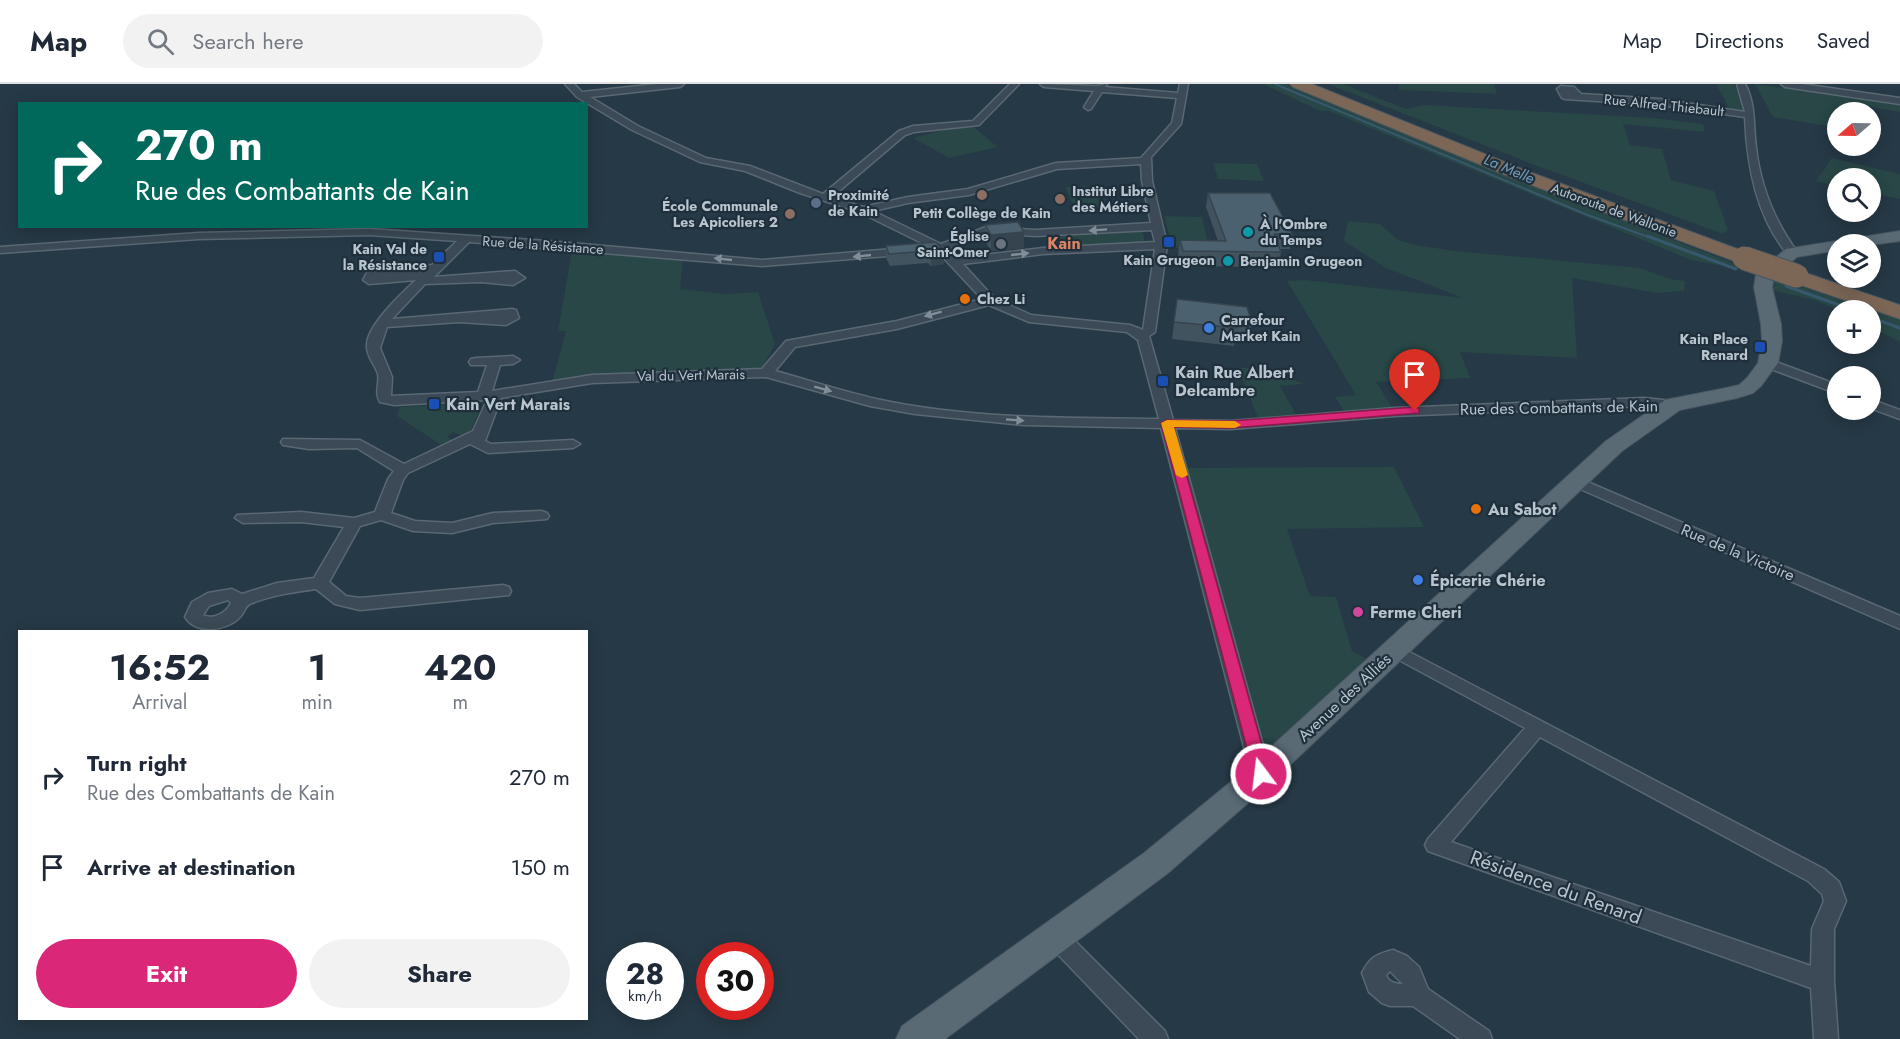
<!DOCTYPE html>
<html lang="en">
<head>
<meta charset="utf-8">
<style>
	body { margin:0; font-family:Jost,sans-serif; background:#f2f2f3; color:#1f2937; height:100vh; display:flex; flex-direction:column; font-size:22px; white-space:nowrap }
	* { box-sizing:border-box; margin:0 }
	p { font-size:20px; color:#747a83 }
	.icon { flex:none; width:33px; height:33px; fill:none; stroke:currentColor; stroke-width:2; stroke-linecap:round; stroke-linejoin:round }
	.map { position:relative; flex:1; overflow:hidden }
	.panel { position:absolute; left:18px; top:546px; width:570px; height:390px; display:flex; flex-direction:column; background:#fff; border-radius:0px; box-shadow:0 3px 15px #0003 }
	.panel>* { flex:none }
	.hud { position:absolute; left:18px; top:18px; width:570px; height:126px; border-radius:0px; box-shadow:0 3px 15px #0003; background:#00695c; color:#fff; overflow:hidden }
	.needle { width:39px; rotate:250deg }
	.fabs { position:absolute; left:1827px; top:18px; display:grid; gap:12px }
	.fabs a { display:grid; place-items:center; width:54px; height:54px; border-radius:50%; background:#fff; box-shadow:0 3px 15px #0003; font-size:30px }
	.speed { position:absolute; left:606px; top:858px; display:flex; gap:12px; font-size:30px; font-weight:700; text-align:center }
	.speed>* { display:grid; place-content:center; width:78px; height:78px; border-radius:50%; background:#fff; box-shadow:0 3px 15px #0003; line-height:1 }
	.speed small { font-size:15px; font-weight:400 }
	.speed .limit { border:9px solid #d22; background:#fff; color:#111 }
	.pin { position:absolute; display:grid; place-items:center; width:51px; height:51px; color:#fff; margin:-62px -26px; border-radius:50% 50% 50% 0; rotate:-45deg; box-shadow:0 0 6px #0007 }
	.pin .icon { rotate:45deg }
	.me { position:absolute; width:66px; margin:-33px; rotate:345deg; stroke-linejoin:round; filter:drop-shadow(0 0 4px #0008) }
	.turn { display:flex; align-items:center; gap:21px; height:126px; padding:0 18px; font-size:27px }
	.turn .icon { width:78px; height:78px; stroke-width:2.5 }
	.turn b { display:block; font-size:42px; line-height:51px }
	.eta { display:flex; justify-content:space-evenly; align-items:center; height:102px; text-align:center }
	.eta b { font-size:36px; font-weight:700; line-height:42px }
	.action { display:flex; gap:12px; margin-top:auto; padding:12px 18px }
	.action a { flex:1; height:69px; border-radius:36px; background:#db2777; color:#fff; font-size:24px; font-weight:700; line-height:69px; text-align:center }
	.action a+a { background:#f2f2f3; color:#1f2937 }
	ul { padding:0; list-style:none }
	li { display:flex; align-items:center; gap:18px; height:90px; padding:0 18px }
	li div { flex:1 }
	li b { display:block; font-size:22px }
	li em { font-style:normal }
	header { display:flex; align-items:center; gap:36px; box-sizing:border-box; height:84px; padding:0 30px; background:#fff; border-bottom:2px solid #e0e1e3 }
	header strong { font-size:28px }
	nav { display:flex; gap:33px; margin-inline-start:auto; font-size:21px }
	.search { width:420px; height:54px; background:#f2f2f3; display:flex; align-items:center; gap:15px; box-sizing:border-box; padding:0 21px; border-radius:33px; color:#747a83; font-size:22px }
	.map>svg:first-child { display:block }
	.green { fill:#284746 }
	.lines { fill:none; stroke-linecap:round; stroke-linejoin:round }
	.stream-far1 { stroke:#38586e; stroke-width:2 }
	.stream { stroke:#38586e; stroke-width:3 }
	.minor-casing { stroke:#596873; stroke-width:3 }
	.primary-casing { stroke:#475662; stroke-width:2 }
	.motorway-casing { stroke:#455560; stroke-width:2 }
	.minor { fill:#3b4a56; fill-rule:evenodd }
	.primary { fill:#596a75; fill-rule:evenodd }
	.motorway { fill:#7c6757; fill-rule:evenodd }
	.motorway-bridge-casing { stroke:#455560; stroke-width:25; stroke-linecap:butt }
	.motorway-bridge { stroke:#7c6757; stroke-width:23 }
	.wall { fill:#41535f }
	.shaded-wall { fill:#35444e }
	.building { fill:#4c616f; stroke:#35444e; stroke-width:1.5 }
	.oneway { fill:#808e99 }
	.route { fill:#db2777; stroke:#8e194d; stroke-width:1.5 }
	.slow { fill:#f59e0b }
	.education-dot { fill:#8d6e63; stroke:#1f2f3b; stroke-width:2 }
	.service-dot { fill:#5c6f8a; stroke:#1f2f3b; stroke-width:2 }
	.culture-dot { fill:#0f9aa8; stroke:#1f2f3b; stroke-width:2 }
	.transit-dot { fill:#1a4fb4; stroke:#1f2f3b; stroke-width:2 }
	.worship-dot { fill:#6b7280; stroke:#1f2f3b; stroke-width:2 }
	.food-dot { fill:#e8710a; stroke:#1f2f3b; stroke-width:2 }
	.shop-dot { fill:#3f7fe0; stroke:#1f2f3b; stroke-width:2 }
	.hotel-dot { fill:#d1479c; stroke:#1f2f3b; stroke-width:2 }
	.labels { text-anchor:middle; stroke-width:4.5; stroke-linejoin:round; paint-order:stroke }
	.far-street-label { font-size:14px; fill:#b8c5cf; stroke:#1f2f3b }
	.far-poi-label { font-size:14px; font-weight:bold; fill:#b8c5cf; stroke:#1f2f3b; text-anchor:start }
	.far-water-label { font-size:15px; font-style:italic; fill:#769bb4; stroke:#1f2f3b }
	.far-quarter-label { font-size:16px; font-weight:bold; fill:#df8463; stroke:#1f2f3b }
	.poi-label { font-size:16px; font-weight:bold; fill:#b8c5cf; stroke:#1f2f3b; text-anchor:start }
	.street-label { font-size:16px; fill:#b8c5cf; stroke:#1f2f3b }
	.near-street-label { font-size:20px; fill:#b8c5cf; stroke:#1f2f3b }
</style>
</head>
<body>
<header>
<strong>Map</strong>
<div class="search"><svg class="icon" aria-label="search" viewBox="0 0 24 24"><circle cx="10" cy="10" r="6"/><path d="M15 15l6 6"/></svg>Search here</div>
<nav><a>Map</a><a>Directions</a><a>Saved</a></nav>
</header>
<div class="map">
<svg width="1900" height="955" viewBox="0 0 1900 955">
	<rect width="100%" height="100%" fill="#263946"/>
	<path class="green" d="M1263 0H1285L1508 92 1756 188 1691 176 1329 27 1318 26Z
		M1328 0H1343L1406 25 1425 21 1653 34 1703 40 1705 48 1623 40 1630 61 1662 65 1671 96 1714 107 1728 146 1723 150 1535 81Z
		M1399 0H1494L1497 10 1399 6Z
		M1716 0H1733L1740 9 1747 29 1730 26Z
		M1755 0 1900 20V28L1866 22 1838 23 1833 43 1773 33Z
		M972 42 998 63 949 74 913 54 951 44Z
		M1832 74 1900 90V115L1871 109 1870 94H1838L1837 102 1816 97Z
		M1213 79 1257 80 1264 97 1218 95Z
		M1092 102 1103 123 1075 125 1065 103Z
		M1164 132 1202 133 1210 166 1173 164Z
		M1348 137 1380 140 1398 156 1415 161 1455 167 1640 184 1670 195 1685 197 1684 207 1657 209 1572 194 1577 274 1460 268 1470 294 1376 298 1395 328 1347 332 1335 313 1356 311 1287 197 1305 196 1463 214 1386 184 1344 157Z
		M1142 145 1145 160 1051 164 1046 150Z
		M572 167 683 175 680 205 726 210 758 208 775 260 761 286 552 298 566 247H558Z
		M1771 193 1900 235V258L1871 243 1870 226H1839L1814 216 1767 205Z
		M1238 284H1263L1304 300 1280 302 1297 332 1258 334Z
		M474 319 481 322 471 346 462 352 454 348 447 352 453 357 443 362 397 332 400 323Z
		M1394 383 1424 443 1287 445 1310 512 1336 513 1352 567 1367 575 1264 672 1186 384Z"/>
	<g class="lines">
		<path class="stream-far1" d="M1275 0 1585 130 1651 154"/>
		<path class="stream" d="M1647 152 1736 185
			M1786 202 1853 226
			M1870 233 1900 244"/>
		<defs>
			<path id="minor" d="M565 0H574L582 8 657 0H684L680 3 590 13 638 42 706 74 750 82 823 110 899 47 913 42 973 37 1010 0H1019L979 41 914 48 905 51 832 113 863 123 908 113 968 105 1056 79 1141 74 1172 39 1177 14 1102 8 1091 25 1088 26 1084 23 1094 7 1044 3 1040 0 1097 2 1107 0 1105 3 1178 9 1180 0H1188L1181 40 1151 73 1152 97 1167 161 1155 248 1149 252 1173 336 1231 337 1395 324 1644 314 1673 317 1680 321 1673 325 1644 322 1395 332 1231 345 1175 344 1271 690 1268 695 1261 698 1254 695 1251 690 1161 344 1024 341 915 330 870 322 766 293 592 299 501 314 485 357 491 360 573 356 580 360 573 364 488 369 470 360 408 389 403 396 391 429 415 437 452 439 493 429 541 427 547 429 549 432 547 435 493 439 452 449 413 447 381 436 360 442 329 498 346 512 360 514 503 501 509 503 511 507 509 511 360 526 335 520 316 505C294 508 273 511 252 519 245 521 245 528 240 533 227 547 196 551 185 533L192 518 208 509 232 505 242 510 277 499 314 494 344 443 301 438 243 439 235 434 237 431 301 428 354 434 375 428 388 395 394 387 357 364 309 365 283 361 281 358 283 355 360 356 404 380 473 347 487 316 394 321 380 318C374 308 380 300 378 290 375 281 368 274 367 264 364 244 401 210 416 196L369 200 363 196 368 187 432 181 457 157 369 151 199 155 0 169V163L199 149 369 145 548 157 762 176 928 162 859 128 800 109 745 87 700 78 632 46 577 13ZM1141 80 1142 97 1151 139 1035 146 986 143 941 160 873 127 908 119 969 111 1057 85ZM1152 146 1155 158 1043 164 957 174 948 165 987 149 1035 152ZM469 158 762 182 938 168 982 215 897 237 786 257 762 285 592 291 492 307 500 281 513 280 520 276 513 272 476 274 471 275 469 278 471 281H487L478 308 391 312 392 293 380 264 387 243 459 238 506 241 519 234 516 226 512 225 392 235 425 200 481 198 513 201 525 194 515 187 434 193ZM1155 165 1143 246 1130 241 1031 231 994 214 963 180 1043 170ZM989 221 1029 238 1127 248 1138 256 1159 335C1066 334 967 335 876 315 842 307 808 296 775 287L795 263 897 245ZM228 516 231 519C226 529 214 536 203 531L209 522Z
				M1737 0H1745C1756 20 1753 41 1756 63 1760 101 1775 138 1798 169L1796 171H1788C1756 132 1747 82 1745 33L1660 21 1565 15 1562 14 1557 5 1561 2 1574 3 1581 10 1660 15 1745 28Z
				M1781 0H1802L1900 14V20L1785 3Z
				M1768 275 1838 301V310L1763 282 1761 279 1763 276Z
				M1870 315 1900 326V335L1870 324Z
				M1576 393 1900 532V545L1571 401 1568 398Z
				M1394 560 1824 785 1839 798 1846 817 1834 845V897L1838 955H1814L1811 904 1428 767 1425 761 1428 755 1525 644 1388 570 1385 566 1388 562ZM1540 653 1808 797 1822 810 1824 817 1812 845 1811 882 1451 758Z
				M1056 843 1064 846 1165 947 1168 955H1139L1048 860 1045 853 1048 846Z
				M1393 866 1407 872 1419 883 1428 905 1489 947 1492 955H1460L1413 922H1390L1382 919 1369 908 1362 889C1370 873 1377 870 1393 866ZM1390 887 1403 900C1396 900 1389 899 1386 891Z"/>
			<path id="primary" d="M1900 147V157L1870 161 1838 160V166L1797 173 1774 192 1772 203 1781 240 1782 257 1778 279 1761 302 1753 309 1737 314 1680 326 1622 367 1272 698 1168 789 945 955H896L902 942 1144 769 1250 682 1606 357 1665 316 1726 304 1739 301 1747 294 1758 279 1762 257 1761 240 1754 203 1756 190 1786 165Z"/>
			<path id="motorway" d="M1290 0H1312L1527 87 1751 170 1754 174 1751 178 1744 180 1737 178 1515 95 1293 3Z
				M1797 186 1900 221V235L1789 197 1786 192 1789 187Z"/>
		</defs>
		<use href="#minor" class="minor-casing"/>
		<use href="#primary" class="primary-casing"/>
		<use href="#motorway" class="motorway-casing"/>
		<use href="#minor" class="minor"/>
		<use href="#primary" class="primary"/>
		<use href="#motorway" class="motorway"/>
		<defs>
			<path id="motorway-bridge" d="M1744 174 1797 192"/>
		</defs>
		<use href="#motorway-bridge" class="motorway-bridge-casing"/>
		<use href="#motorway-bridge" class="motorway-bridge"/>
	</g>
	<path class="wall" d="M1208 109 1292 150 1290 165H1280L1281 168 1278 183 1181 182 1178 171 1180 156 1218 157 1206 123Z
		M985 141 1024 148V164L991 167 985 157Z
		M886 162 944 168V180L931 182 928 179 890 182 886 174Z
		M1177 215 1252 239 1249 256 1235 255 1234 262 1172 255Z"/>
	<path class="shaded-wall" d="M1024 148V164L991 167V151Z
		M944 168V180L931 182V170Z"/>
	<path class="building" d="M1208 109H1270L1292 150H1274L1281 168 1183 167 1180 156 1226 157Z
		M1018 138 1024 148 991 151 985 141Z
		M936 158 944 168 931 170 928 167 889 170 886 162Z
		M1177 215 1247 223 1252 239 1238 238 1237 244 1174 238Z"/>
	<defs><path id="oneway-solid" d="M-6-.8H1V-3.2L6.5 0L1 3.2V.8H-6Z" transform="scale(1.5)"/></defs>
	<g class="oneway">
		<use href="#oneway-solid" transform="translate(1098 146) rotate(176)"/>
		<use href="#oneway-solid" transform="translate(1020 170) rotate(-6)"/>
		<use href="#oneway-solid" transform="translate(862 172) rotate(174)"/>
		<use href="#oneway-solid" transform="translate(723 175) rotate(-174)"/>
		<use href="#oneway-solid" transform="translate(933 230) rotate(165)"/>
		<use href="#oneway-solid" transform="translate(823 305) rotate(15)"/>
		<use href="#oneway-solid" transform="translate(1015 336) rotate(4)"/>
	</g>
	<path class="route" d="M1415 323 1419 324V329L1231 344 1173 343 1270 690 1267 695 1261 697 1255 695 1161 339 1167 336 1231 337Z"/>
	<path class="slow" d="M1167 336 1235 337 1241 341 1235 344 1174 343 1188 391 1182 394 1176 391 1161 339Z"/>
	<g class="education-dot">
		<circle cx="982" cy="111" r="6"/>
		<circle cx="1060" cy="115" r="6"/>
		<circle cx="790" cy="130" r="6"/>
	</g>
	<circle class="service-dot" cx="816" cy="119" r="6"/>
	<g class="culture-dot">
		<circle cx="1248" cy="148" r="6"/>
		<circle cx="1228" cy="177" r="6"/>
	</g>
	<g class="transit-dot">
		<rect x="1163" y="152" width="12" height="12" rx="3"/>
		<rect x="433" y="167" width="12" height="12" rx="3"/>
		<rect x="1754" y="257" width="12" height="12" rx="3"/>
		<rect x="1157" y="291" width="12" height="12" rx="3"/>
		<rect x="428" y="314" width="12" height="12" rx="3"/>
	</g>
	<circle class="worship-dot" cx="1001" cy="160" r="6"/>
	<g class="food-dot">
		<circle cx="965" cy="215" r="6"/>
		<circle cx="1476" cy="425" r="6"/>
	</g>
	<g class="shop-dot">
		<circle cx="1209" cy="244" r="6"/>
		<circle cx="1418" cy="496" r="6"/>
	</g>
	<circle class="hotel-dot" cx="1358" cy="528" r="6"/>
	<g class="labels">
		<g class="far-street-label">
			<text transform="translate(1664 21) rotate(6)" y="5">Rue Alfred Thiebault</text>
			<text transform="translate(1614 126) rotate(20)" y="5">Autoroute de Wallonie</text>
			<text transform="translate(543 161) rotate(4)" y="5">Rue de la Résistance</text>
			<text transform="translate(691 291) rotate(-1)" y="5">Val du Vert Marais</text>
		</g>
		<g class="far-poi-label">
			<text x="1072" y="112">Institut Libre<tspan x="1072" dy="16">des Métiers</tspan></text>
			<text x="828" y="116">Proximité<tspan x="828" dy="16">de Kain</tspan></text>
			<text x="778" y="127" text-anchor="end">École Communale<tspan x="778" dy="16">Les Apicoliers 2</tspan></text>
			<text x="982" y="134" text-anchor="middle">Petit Collège de Kain</text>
			<text x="1260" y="145">À l'Ombre<tspan x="1260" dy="16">du Temps</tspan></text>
			<text x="989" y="157" text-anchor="end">Église<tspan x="989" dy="16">Saint-Omer</tspan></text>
			<text x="427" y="170" text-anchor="end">Kain Val de<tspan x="427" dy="16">la Résistance</tspan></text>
			<text x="1169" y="181" text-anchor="middle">Kain Grugeon</text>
			<text x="1240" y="182">Benjamin Grugeon</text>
			<text x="977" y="220">Chez Li</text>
			<text x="1221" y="241">Carrefour<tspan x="1221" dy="16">Market Kain</tspan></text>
			<text x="1748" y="260" text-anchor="end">Kain Place<tspan x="1748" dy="16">Renard</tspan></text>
		</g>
		<g class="far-water-label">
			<text transform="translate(1509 85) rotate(23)" y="5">La Melle</text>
		</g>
		<g class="far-quarter-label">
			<text x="1064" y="165">Kain</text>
		</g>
		<g class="poi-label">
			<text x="1175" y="294">Kain Rue Albert<tspan x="1175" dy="18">Delcambre</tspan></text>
			<text x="446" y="326">Kain Vert Marais</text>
			<text x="1488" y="431">Au Sabot</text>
			<text x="1430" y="502">Épicerie Chérie</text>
			<text x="1370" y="534">Ferme Cheri</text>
		</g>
		<g class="street-label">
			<text transform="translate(1559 323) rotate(-1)" y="6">Rue des Combattants de Kain</text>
			<text transform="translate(1738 468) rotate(23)" y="6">Rue de la Victoire</text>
			<text transform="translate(1344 613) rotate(-43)" y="6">Avenue des Alliés</text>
		</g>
		<g class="near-street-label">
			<text transform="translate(1556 803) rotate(20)" y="7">Résidence du Renard</text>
		</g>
	</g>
</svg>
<div class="fabs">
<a><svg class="needle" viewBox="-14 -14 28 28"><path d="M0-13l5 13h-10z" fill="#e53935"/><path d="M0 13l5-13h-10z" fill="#747a83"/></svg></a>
<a><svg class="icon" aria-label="search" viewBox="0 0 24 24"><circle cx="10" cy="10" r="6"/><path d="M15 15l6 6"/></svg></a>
<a><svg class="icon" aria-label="layers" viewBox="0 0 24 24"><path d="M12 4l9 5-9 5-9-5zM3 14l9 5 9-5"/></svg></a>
<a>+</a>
<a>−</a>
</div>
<div class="speed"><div>28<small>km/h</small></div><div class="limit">30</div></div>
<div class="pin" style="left:1415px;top:327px;background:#d93025"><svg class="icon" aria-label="arrive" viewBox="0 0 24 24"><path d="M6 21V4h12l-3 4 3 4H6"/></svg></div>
<svg class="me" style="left:1261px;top:690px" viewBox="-20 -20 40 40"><circle r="17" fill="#db2777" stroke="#fff" stroke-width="3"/><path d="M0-11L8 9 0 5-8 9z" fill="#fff"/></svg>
<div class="hud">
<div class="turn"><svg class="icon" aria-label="right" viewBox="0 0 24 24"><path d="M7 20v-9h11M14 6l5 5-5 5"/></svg><div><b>270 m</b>Rue des Combattants de Kain</div></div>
</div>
<section class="panel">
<div class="eta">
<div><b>16:52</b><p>Arrival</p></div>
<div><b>1</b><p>min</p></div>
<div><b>420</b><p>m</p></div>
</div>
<ul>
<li><svg class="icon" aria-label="right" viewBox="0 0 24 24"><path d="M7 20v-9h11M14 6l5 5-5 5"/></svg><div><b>Turn right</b><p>Rue des Combattants de Kain</p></div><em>270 m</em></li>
<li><svg class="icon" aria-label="arrive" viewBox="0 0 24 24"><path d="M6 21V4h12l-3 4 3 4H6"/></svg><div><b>Arrive at destination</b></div><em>150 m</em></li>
</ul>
<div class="action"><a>Exit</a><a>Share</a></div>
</section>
</div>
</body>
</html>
